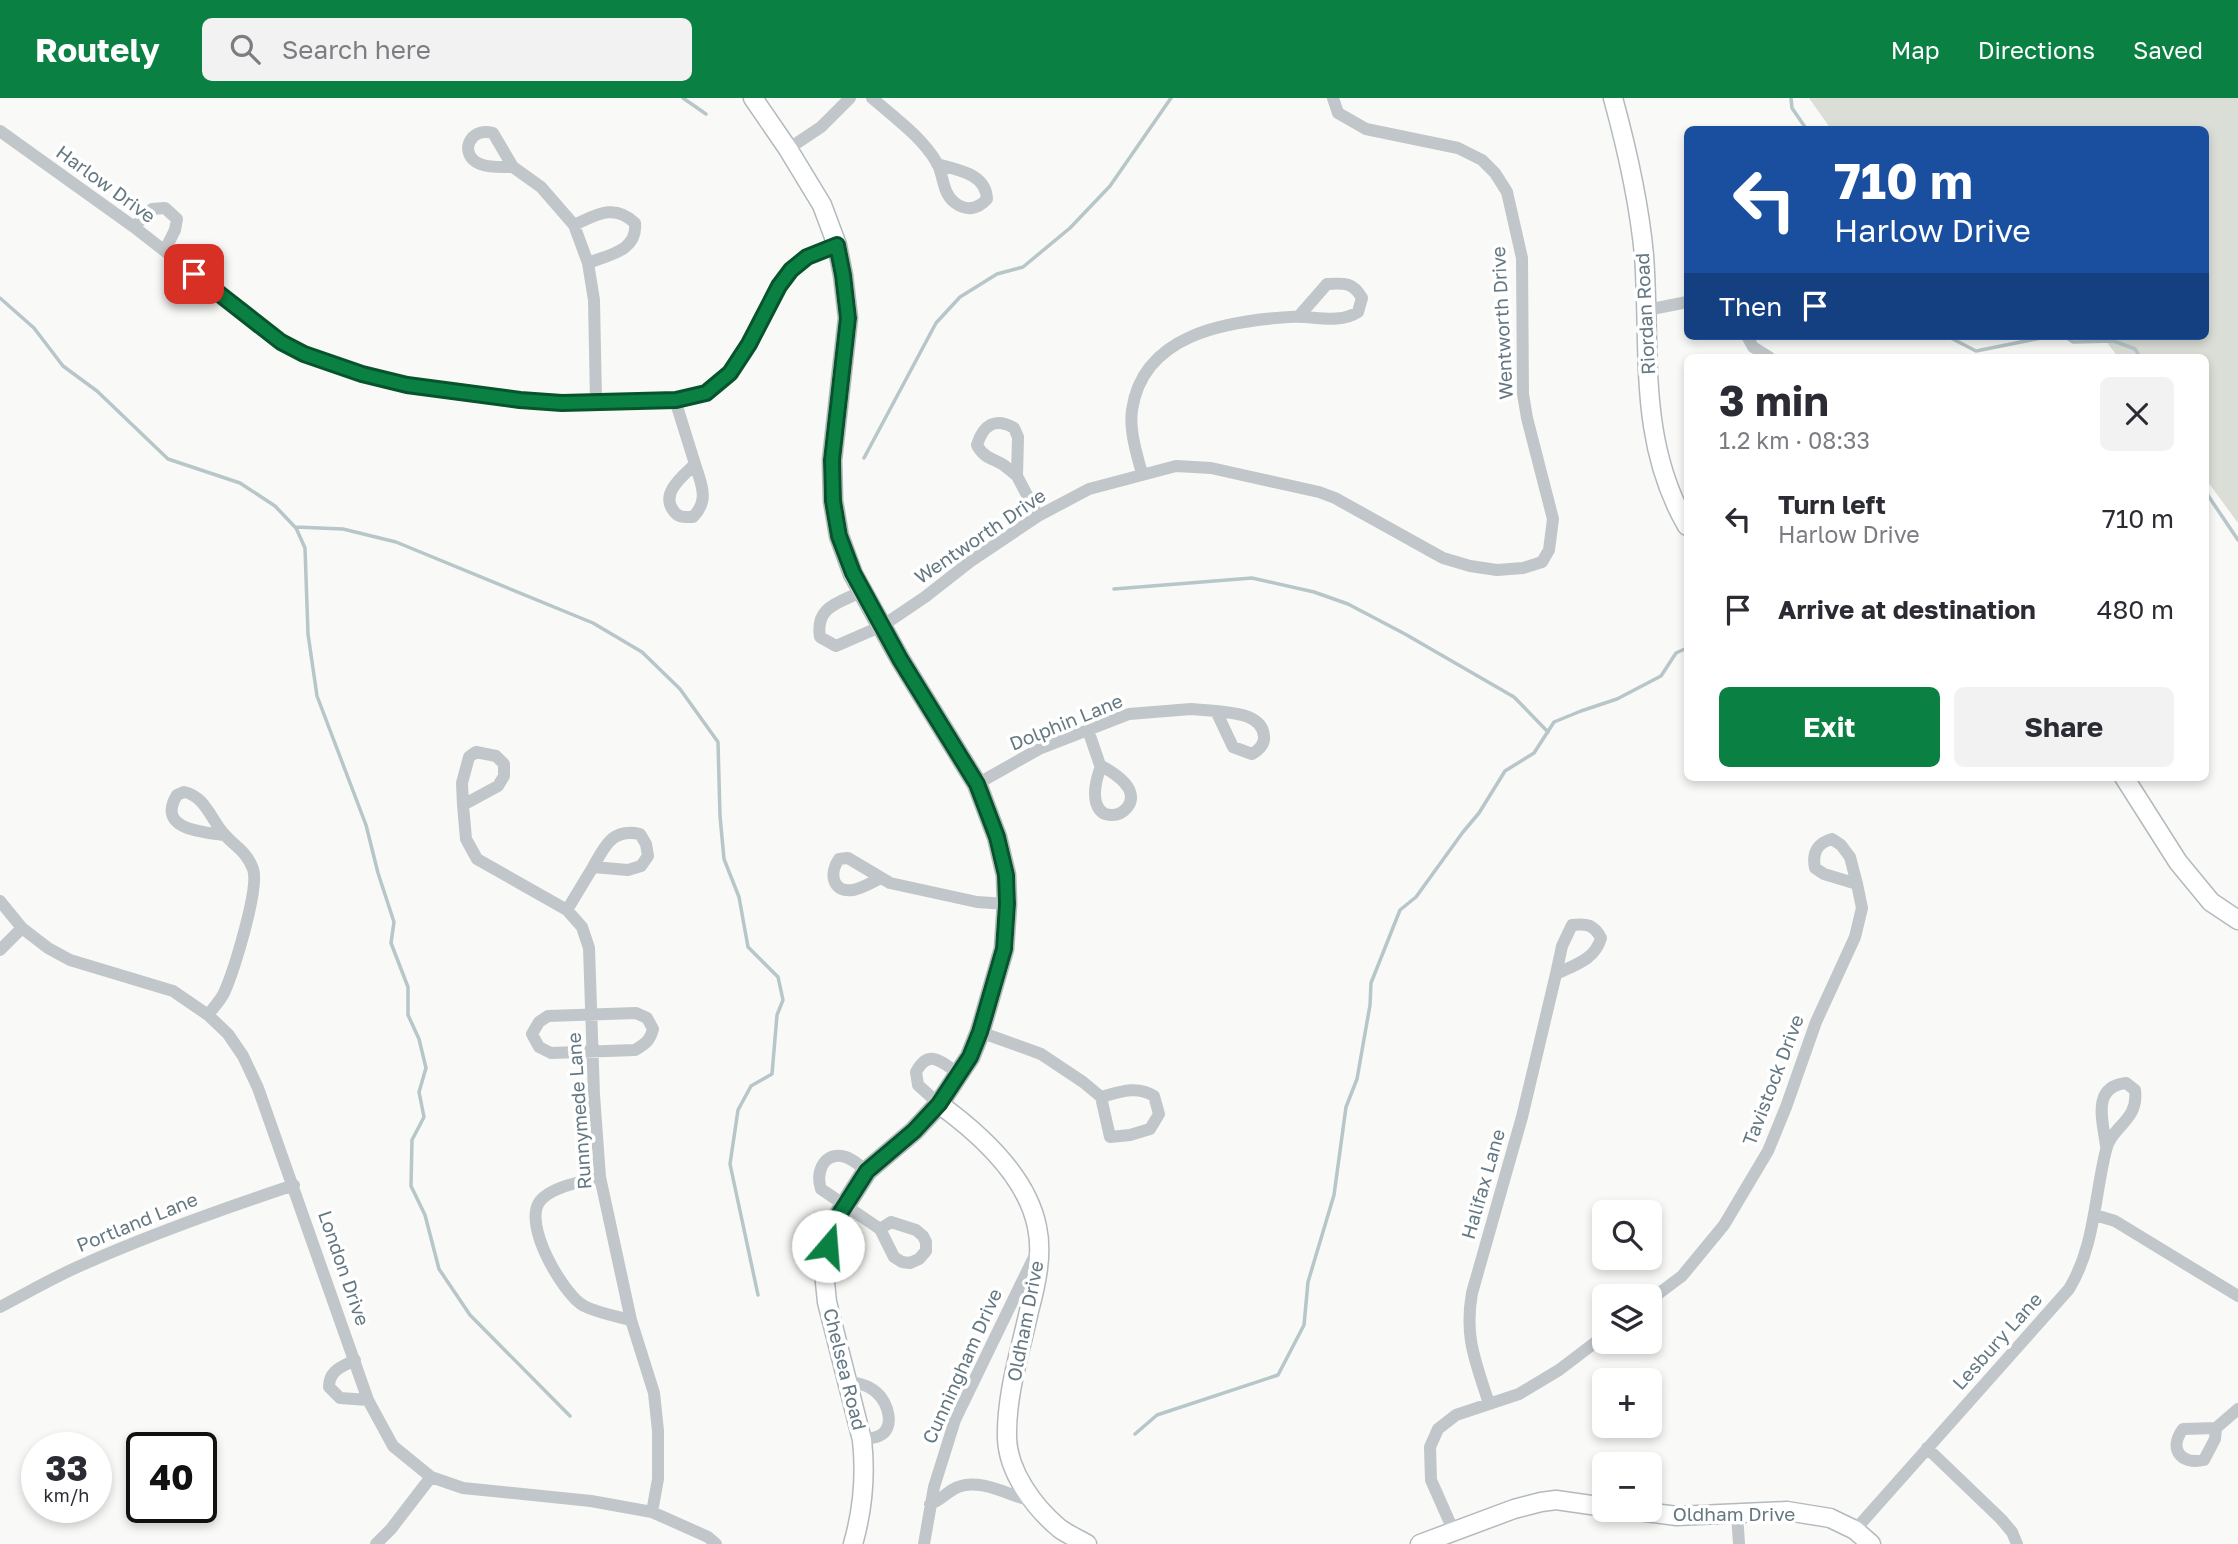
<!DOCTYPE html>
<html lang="en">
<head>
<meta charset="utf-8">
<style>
	body { margin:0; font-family:"Golos Text",sans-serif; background:#f2f2f3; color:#2b2b33; height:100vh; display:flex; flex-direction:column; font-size:26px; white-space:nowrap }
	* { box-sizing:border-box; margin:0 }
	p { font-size:23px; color:#7c7c81 }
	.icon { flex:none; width:38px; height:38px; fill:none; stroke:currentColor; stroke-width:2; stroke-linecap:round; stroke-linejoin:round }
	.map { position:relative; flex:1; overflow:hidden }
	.sheet { position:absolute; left:1684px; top:256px; width:525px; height:427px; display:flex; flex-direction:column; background:#fff; border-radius:10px; box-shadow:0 4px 10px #0003 }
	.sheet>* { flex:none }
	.banner { position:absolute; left:1684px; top:28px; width:525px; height:214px; border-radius:10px; box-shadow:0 4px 10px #0003; background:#1a4fa0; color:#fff; overflow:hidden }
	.buttons { position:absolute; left:1592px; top:1102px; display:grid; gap:14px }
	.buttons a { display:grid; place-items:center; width:70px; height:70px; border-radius:10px; background:#fff; box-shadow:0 4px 10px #0003; font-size:35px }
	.speed { position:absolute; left:21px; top:1334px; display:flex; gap:14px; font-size:35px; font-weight:700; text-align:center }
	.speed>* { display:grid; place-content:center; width:91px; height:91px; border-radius:50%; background:#fff; box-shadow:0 4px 10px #0003; line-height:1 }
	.speed small { font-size:18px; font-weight:400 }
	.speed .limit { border:4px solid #111; border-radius:10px; background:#fff; color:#111 }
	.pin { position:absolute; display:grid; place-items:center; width:60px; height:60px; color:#fff; margin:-30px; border-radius:14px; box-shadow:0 4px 10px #0006 }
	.me { position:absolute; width:77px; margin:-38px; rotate:18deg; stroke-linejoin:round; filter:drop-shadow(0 0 5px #0008) }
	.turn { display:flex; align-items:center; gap:24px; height:147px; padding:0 35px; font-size:32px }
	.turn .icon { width:91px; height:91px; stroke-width:2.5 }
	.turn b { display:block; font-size:49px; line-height:60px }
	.then { display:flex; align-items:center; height:66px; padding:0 35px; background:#0003; gap:14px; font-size:26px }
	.round { display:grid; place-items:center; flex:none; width:74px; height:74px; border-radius:10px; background:#f2f2f3 }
	.summary { display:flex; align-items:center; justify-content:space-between; height:119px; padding:0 35px }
	h1 { font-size:42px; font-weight:700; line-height:52px }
	.action { display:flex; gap:14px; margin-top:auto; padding:14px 35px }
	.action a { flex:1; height:80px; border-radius:10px; background:#0b8043; color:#fff; font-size:28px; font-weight:700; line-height:80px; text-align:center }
	.action a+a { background:#f2f2f3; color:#2b2b33 }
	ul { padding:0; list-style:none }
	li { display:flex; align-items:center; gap:21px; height:91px; padding:0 35px }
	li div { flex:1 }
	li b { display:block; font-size:26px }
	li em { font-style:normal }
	header { display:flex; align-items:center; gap:42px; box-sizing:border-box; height:98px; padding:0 35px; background:#0b8043; color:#fff }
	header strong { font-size:33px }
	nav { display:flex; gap:38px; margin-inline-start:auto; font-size:24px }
	.search { width:490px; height:63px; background:#f2f2f3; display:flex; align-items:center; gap:18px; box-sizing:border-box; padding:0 24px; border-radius:10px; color:#7c7c81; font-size:26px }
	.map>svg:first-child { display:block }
	.green { fill:#daded6 }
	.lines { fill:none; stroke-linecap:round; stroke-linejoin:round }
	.stream { stroke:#b7c6c8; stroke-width:3.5 }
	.secondary-casing { stroke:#b2babe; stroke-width:21 }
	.street { stroke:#c0c6c9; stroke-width:12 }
	.secondary { stroke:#fff; stroke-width:18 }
	.route-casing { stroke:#07532c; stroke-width:18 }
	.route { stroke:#0b8043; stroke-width:12 }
	.labels { text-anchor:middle; stroke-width:7; stroke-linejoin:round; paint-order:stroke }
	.street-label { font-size:19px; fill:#647882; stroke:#fff }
</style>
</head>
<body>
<header>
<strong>Routely</strong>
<div class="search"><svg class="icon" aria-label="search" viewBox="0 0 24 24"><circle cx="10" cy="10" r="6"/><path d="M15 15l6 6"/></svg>Search here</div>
<nav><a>Map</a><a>Directions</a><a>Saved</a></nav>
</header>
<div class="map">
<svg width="2238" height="1446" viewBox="0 0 2238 1446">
	<rect width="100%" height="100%" fill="#f9f9f7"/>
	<path class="green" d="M1809 0H2238V425L2205 380V259H2118L2102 238H2205V32L1831 31Z"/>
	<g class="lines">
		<path class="stream" d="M683 0 706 16
			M1791 0 1792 10 1807 32
			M0 200 34 230 63 268 97 293 168 361 240 385 275 408 295 429 343 431 396 444 593 525 642 554 680 591 718 644 720 718 724 761 739 799 748 849 778 879 783 902 777 917 772 976 751 988 738 1012 730 1066 758 1197
			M1947 238 1976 253 2051 238
			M2064 238 2073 244 2114 243 2135 251 2140 259
			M864 360 936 225 960 199 997 176 1023 169 1070 130 1110 88 1171 0
			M2205 393 2238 442
			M296 430 305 450 308 536 317 598 366 727 378 775 394 824 391 845 408 889V917L419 941 426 970 419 994 424 1019 412 1042 411 1088 425 1117 439 1171 470 1217 570 1318
			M1114 491 1252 480 1314 494 1348 506 1405 536 1514 599 1548 634
			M1135 1336 1157 1317 1278 1277 1304 1227 1308 1184 1334 1097 1346 1009 1357 981 1370 907 1371 885 1400 812 1416 799 1463 734 1479 715 1505 673 1534 655 1554 624 1581 613 1617 601 1661 578 1676 555 1687 550"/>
		<defs>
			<path id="secondary" d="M753 0 788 51 822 107 837 147 843 177 848 220 832 362 833 403 839 438 853 476 900 561 977 686 997 739 1006 777 1007 806 1004 851 980 934 970 959 939 1006 914 1033 867 1073 832 1128 824 1174 827 1204 862 1342C866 1378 863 1411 853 1446
				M1613 0C1627 51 1639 104 1644 157 1651 252 1637 342 1687 428
				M2124 679 2178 764 2211 804 2238 822
				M939 1006C979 1035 1027 1078 1037 1129 1043 1156 1036 1187 1029 1213 1020 1254 1006 1297 1007 1340 1008 1374 1034 1409 1059 1430 1067 1436 1078 1441 1087 1446
				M1630 1412 1677 1418 1787 1413 1830 1420 1855 1432 1871 1446
				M1420 1446 1514 1411 1541 1404 1556 1402 1605 1409"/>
		</defs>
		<use href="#secondary" class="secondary-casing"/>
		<path class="street" d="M872 0C894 19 922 39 937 65 944 78 942 94 954 104 966 114 978 111 987 101 986 75 957 72 937 66
			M0 33 134 129 281 244C361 285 470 302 560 305 581 305 602 302 623 302 646 302 688 305 707 293 741 273 755 232 774 199 779 190 784 179 791 172 803 159 821 154 837 147
			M788 51 821 29 850 0
			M513 69C502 69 490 70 480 66 458 57 469 28 493 35L513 69 541 89 574 127 588 165 594 202 596 303
			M574 127C596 117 614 105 635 125 638 153 608 157 588 165
			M134 129 152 111 165 110 177 121 175 132 165 152
			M1647 212 1687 204
			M1747 238 1753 249 1769 259
			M675 302 695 366C684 377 660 395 673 412 678 420 684 419 693 419 710 402 701 386 695 366
			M1142 376C1137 356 1129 333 1132 312 1143 236 1227 223 1289 219 1312 217 1338 227 1358 214L1362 200C1353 184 1344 185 1327 186L1299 218
			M1017 378C1012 374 1007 369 1002 366 991 360 983 359 977 347 983 327 995 319 1014 330L1018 339 1017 378 1038 418
			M863 493C839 505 815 508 820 539L836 548 882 528 925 499 971 463 1038 418 1089 391 1176 368 1211 370 1319 394 1335 400 1443 460 1470 468 1497 472 1523 470 1542 464 1549 452 1553 421 1527 320 1523 296 1522 160 1507 94 1495 75 1482 62 1458 50 1366 31 1338 15 1333 0
			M1088 632 1100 667 1101 668C1075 738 1143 721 1129 691 1123 680 1110 673 1100 667
			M977 686 1039 651 1129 616 1191 611 1216 613 1233 649 1252 656C1259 652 1265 647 1264 638 1262 616 1233 615 1216 613
			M463 707 462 685 469 659 476 654 496 658 504 666V678L498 688 463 707 466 741 477 761 567 812 582 829 589 850 594 997 600 1079 631 1222 654 1295 658 1333V1381L652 1414
			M881 780C872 784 863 790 853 792 832 795 829 775 839 761L848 760 890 785 977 804 1007 806
			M0 803 22 830 48 850 70 862 173 893 208 917 228 936 243 958 258 990 368 1302 393 1348 431 1379 463 1390 591 1403 652 1414 708 1439 716 1446
			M567 812 593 769 628 772 641 768 648 758 646 746 640 736C612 730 605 748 593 769
			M0 852 22 830
			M636 915 647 920 653 931C650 943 645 946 635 952L551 955 539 949 532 936 539 924 548 918Z
			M208 917C213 910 220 903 224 895 233 875 260 790 253 771 246 751 231 747 220 731 209 716 203 698 184 694L177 697C156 731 202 734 224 737
			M980 934 1041 956 1083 984 1101 999 1110 1039 1130 1037 1150 1031 1159 1016 1154 998C1137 987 1119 994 1101 999
			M939 1006 918 987 916 974C929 950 941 964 958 975
			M867 1073C860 1068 851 1059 841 1058 822 1056 816 1076 821 1091L880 1131 894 1159 902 1164 910 1165 919 1161 926 1153V1144L923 1138 916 1132 891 1124 880 1131
			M600 1079C582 1084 552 1088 540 1103 522 1126 563 1196 584 1208 598 1215 615 1218 631 1222
			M2095 1117 2115 1123 2238 1198
			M1650 1202 1682 1178 1724 1127 1768 1053 1786 1009 1816 924 1855 839 1862 810 1857 786 1850 759 1841 747 1832 741C1817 745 1812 755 1815 770L1824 776 1857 786
			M0 1209C27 1195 54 1179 82 1167 151 1136 222 1111 294 1087
			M355 1262C342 1269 329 1272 329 1289L340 1300 368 1302
			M846 1283C857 1285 869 1287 877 1295 888 1304 896 1331 879 1338 874 1340 867 1341 862 1342
			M1489 1306C1476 1264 1464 1240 1472 1195L1522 1019 1556 876C1574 867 1595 862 1601 840 1594 827 1587 825 1572 827L1562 848 1556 876
			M2216 1330 2183 1331C2168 1351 2181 1367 2204 1362L2215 1341 2216 1330 2238 1311
			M1927 1350 2001 1421 2012 1434 2017 1446
			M930 1406C941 1403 947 1393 958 1389 978 1381 1003 1394 1022 1400H1030
			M1737 1415 1739 1446
			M1855 1432 2069 1191C2095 1148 2094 1100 2106 1052 2112 1027 2139 1023 2135 992L2126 985C2091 989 2103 1023 2106 1048
			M1454 1434 1431 1382 1430 1349 1438 1331 1456 1317 1519 1296 1559 1272 1605 1237
			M376 1446 391 1431 431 1379
			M924 1446 934 1389 955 1322 1036 1155"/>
		<use href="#secondary" class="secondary"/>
	</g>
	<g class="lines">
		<defs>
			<path id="route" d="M194 176 281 244 304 256 362 276 407 287 520 302 562 305 676 302 706 295 730 275 749 246 779 188 791 172 807 159 837 147 843 177 848 220 832 362 833 403 839 438 853 475 900 561 977 686 997 739 1006 777 1007 806 1004 851 980 934 970 959 939 1006 914 1033 867 1073 832 1128 828 1148"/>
		</defs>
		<use href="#route" class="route-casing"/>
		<use href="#route" class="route"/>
	</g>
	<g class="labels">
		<g class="street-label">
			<text transform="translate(106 86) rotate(36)" y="7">Harlow Drive</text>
			<text transform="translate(1645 216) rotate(-93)" y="7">Riordan Road</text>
			<text transform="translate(1502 225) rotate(-93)" y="7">Wentworth Drive</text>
			<text transform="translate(980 438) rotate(-34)" y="7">Wentworth Drive</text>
			<text transform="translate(1066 624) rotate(-22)" y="7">Dolphin Lane</text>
			<text transform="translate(1773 982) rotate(-69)" y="7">Tavistock Drive</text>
			<text transform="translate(579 1013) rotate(-94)" y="7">Runnymede Lane</text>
			<text transform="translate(1483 1086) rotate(-74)" y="7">Halifax Lane</text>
			<text transform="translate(137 1124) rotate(-22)" y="7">Portland Lane</text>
			<text transform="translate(344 1170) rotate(71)" y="7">London Drive</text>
			<text transform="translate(1025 1223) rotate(-79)" y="7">Oldham Drive</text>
			<text transform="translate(1997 1243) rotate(-48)" y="7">Lesbury Lane</text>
			<text transform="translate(962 1268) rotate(-66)" y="7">Cunningham Drive</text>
			<text transform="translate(845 1271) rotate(76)" y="7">Chelsea Road</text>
			<text x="1734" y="1423">Oldham Drive</text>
		</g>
	</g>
</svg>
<div class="buttons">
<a><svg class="icon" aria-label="search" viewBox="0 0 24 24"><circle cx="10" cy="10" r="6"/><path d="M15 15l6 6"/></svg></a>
<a><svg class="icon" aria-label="layers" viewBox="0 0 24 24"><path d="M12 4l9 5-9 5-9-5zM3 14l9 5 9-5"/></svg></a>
<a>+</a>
<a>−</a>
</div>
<div class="speed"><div>33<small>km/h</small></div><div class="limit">40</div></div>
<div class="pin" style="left:194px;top:176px;background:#d93025"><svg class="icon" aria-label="arrive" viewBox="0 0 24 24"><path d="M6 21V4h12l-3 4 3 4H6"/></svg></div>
<svg class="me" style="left:828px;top:1148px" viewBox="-20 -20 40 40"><circle r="19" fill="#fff"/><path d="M0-13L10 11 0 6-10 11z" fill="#0b8043"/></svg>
<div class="banner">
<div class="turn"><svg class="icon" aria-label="left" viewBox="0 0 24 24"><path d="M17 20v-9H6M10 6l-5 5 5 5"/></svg><div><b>710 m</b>Harlow Drive</div></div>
<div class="then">Then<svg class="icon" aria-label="arrive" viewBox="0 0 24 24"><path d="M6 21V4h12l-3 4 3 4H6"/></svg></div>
</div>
<section class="sheet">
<div class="summary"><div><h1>3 min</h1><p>1.2 km · 08:33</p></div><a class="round"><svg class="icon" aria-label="close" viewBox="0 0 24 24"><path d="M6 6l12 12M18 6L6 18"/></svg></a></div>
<ul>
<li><svg class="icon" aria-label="left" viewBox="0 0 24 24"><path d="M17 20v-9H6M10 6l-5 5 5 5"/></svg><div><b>Turn left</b><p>Harlow Drive</p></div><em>710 m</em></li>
<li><svg class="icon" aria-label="arrive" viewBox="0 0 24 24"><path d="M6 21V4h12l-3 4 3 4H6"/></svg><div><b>Arrive at destination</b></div><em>480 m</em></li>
</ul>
<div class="action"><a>Exit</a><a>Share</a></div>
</section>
</div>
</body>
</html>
